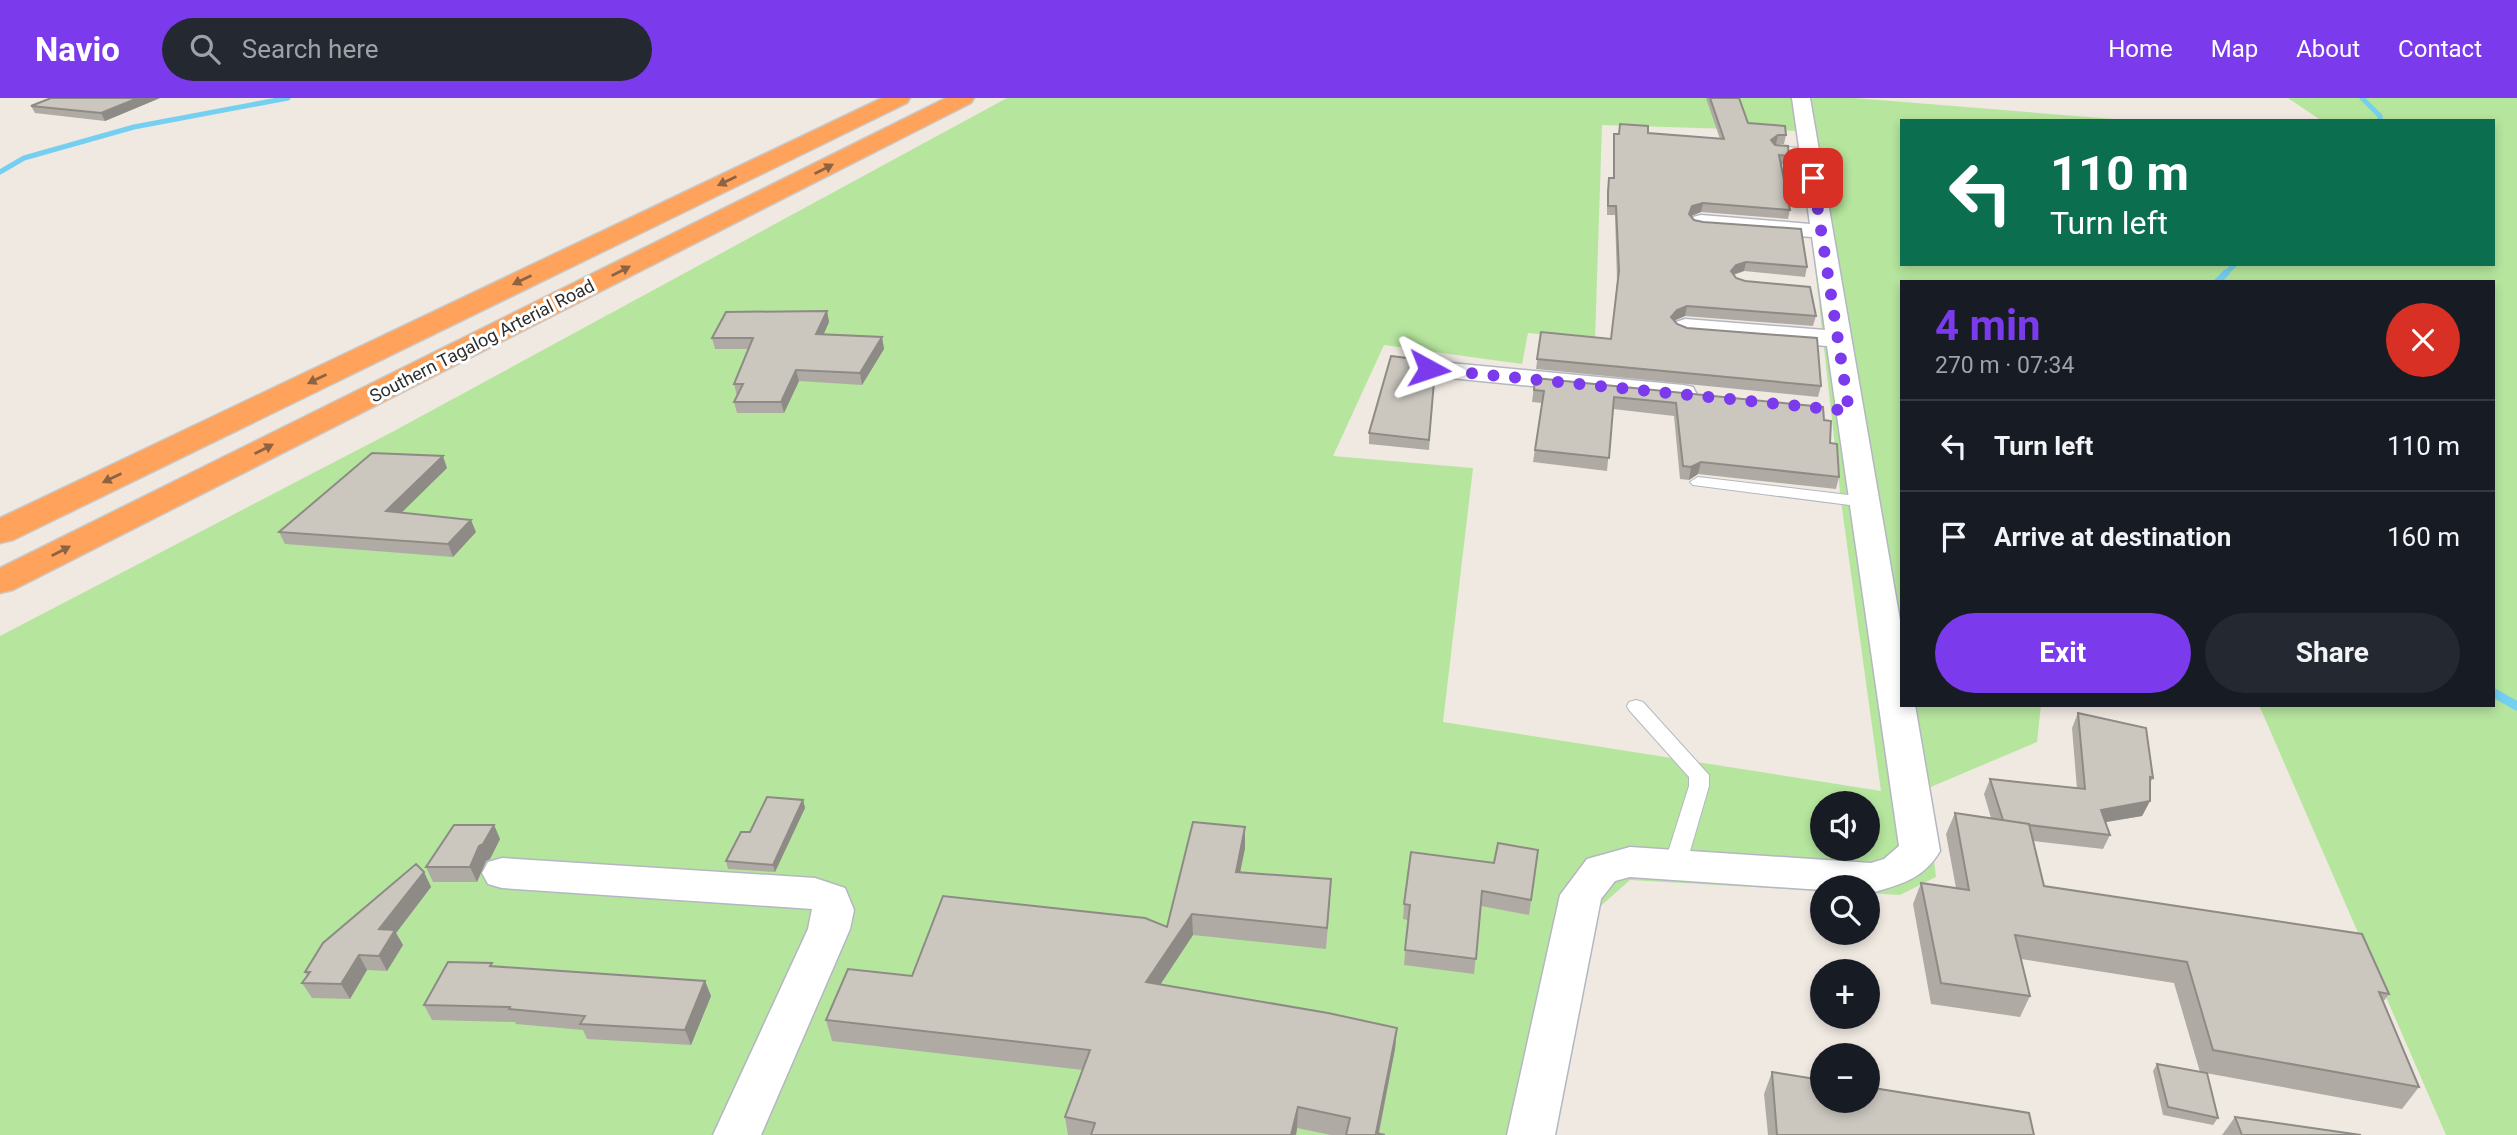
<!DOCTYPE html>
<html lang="en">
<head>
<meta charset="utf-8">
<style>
	body { margin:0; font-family:Roboto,sans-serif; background:#242831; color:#f1f3f6; height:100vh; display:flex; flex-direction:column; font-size:26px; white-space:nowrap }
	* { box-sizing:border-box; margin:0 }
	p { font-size:23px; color:#9ea1a6 }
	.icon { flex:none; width:38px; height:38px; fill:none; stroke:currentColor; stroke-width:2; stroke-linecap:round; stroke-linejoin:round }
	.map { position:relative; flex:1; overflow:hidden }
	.drawer { position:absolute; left:1900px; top:182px; width:595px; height:427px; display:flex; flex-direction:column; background:#171b24; border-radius:0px; box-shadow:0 4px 10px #0003 }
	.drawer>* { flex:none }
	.banner { position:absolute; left:1900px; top:21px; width:595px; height:147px; border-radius:0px; box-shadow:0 4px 10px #0003; background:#0b6e4f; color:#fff; overflow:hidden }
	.buttons { position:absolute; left:1810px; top:693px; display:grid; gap:14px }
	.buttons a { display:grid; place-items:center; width:70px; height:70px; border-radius:50%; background:#171b24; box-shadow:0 4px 10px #0003; font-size:35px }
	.pin { position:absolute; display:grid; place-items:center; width:60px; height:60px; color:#fff; margin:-30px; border-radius:14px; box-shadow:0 4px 10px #0006 }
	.me { position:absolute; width:77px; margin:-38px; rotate:95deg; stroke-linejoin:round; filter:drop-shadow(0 0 5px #0008) }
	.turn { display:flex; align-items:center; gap:24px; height:147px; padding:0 35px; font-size:32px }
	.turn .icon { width:91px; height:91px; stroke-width:2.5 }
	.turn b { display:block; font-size:49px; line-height:60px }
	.round { display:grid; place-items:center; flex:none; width:74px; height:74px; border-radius:37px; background:#242831 }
	.overview { display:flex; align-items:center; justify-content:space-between; height:119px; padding:0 35px }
	h1 { font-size:42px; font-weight:700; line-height:52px; color:#7c3aed }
	.button { display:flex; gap:14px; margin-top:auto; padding:14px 35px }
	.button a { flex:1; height:80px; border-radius:42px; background:#7c3aed; color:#fff; font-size:28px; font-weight:700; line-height:80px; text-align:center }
	.button a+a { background:#242831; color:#f1f3f6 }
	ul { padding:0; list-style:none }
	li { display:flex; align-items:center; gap:21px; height:91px; padding:0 35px; border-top:2px solid #363941 }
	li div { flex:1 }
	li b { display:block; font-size:26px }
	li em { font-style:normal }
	header { display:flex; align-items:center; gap:42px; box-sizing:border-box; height:98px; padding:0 35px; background:#7c3aed; color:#fff }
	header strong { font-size:33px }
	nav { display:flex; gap:38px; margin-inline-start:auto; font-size:24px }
	.search { width:490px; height:63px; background:#242831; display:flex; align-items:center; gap:18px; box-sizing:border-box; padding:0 24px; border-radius:38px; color:#9ea1a6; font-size:26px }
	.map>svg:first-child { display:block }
	.green { fill:#b6e59e; fill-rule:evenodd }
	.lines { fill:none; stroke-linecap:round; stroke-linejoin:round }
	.stream-far2 { stroke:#75cff0; stroke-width:5 }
	.stream-far1 { stroke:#75cff0; stroke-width:7 }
	.stream { stroke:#75cff0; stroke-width:9 }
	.service-casing { stroke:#b4b7c1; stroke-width:2 }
	.minor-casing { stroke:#b4b7c1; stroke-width:3 }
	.motorway-casing { stroke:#c9c9c9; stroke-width:3 }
	.service { fill:#fff; fill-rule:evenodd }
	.minor { fill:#fff; fill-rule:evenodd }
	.motorway { fill:#ffa35c; fill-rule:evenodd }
	.wall { fill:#afaba4 }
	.shaded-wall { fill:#8e8b86 }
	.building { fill:#cbc7bf; stroke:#8e8b86; stroke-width:2 }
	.oneway { fill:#8c6343 }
	.route { stroke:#7c3aed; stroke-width:12; stroke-dasharray:0 21.6 }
	.labels { text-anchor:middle; stroke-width:6; stroke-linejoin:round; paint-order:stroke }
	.far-street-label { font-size:18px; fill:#2e2e2e; stroke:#fff }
</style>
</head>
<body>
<header>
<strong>Navio</strong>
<div class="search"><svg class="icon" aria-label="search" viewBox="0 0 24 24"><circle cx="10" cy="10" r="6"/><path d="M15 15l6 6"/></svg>Search here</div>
<nav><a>Home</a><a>Map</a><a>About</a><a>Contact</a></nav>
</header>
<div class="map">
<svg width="2517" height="1037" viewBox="0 0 2517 1037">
	<rect width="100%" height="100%" fill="#efe9e1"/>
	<path class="green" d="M1007 0H1854L2138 23H1902V166H2494V23H2322L2288 0H2517V1037H2446L2259 607H2494V184H1902V607H2041L2037 644 1926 691 1936 779 1900 797 1867 795V789H1822V793L1630 782 1595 813 1550 1037H0V538L394 333ZM1602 27 1800 33 1841 403 1881 693 1443 624 1473 370 1333 358 1384 247 1522 266 1528 235 1595 242ZM1822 705H1867V751H1822Z"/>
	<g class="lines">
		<path class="stream-far2" d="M2362 0 2380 18V23
			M0 74 24 60 134 29 288 0
			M2224 177 2235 166"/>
		<path class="stream-far1" d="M2217 184 2226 175"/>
		<path class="stream" d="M2494 595 2517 608"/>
		<defs>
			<path id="service" d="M1777 48 1809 51 1814 54 1809 57 1773 53 1772 51Z
				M1698 379 1865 399 1873 404 1865 409 1693 387 1690 384Z
				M1636 602 1643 604 1709 677V688L1686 767 1682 773 1675 775 1668 773 1664 767 1689 688V679L1629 612 1627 608 1629 604Z"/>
			<path id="minor" d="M1792 0H1810L1902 534V607H1915L1940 753C1924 781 1899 787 1871 795H1867V789H1822V792L1630 779 1615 783 1601 801 1555 1037H1507L1560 797 1587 761 1630 749 1871 765 1884 761 1899 748 1827 248 1685 237 1676 234 1672 229 1676 224 1685 221 1825 232 1812 139 1701 131 1693 129 1690 124 1693 119 1701 117 1810 126Z
				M1429 263 1683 287 1693 289 1696 295 1693 301 1683 303 1420 277 1416 271 1420 265Z
				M502 760 815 780 845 790 854 812 850 831 761 1037H713L808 831 812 811 502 790 488 786 482 775 488 764Z"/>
			<path id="motorway" d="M882 0H910L907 5 13 442 0 445V420Z
				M946 0H974L971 5 13 492 0 495V470Z"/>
		</defs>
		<use href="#service" class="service-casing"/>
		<use href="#minor" class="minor-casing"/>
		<use href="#motorway" class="motorway-casing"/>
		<use href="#service" class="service"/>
		<use href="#minor" class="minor"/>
		<use href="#motorway" class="motorway"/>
	</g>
	<path class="wall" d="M160 0 105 23 35 15 31 8Z
		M1706 0H1739L1748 25 1786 37 1784 46 1774 47 1789 58 1787 67 1781 66 1790 112 1788 121 1701 114 1691 118 1694 122 1807 169 1805 179 1744 173 1734 177 1736 180 1816 218 1813 228 1685 218 1674 223 1677 226 1821 288 1818 299 1536 271 1541 234 1611 241 1617 183 1615 117H1607V103L1609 80H1613V44L1614 36 1648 35 1720 41Z
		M827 213 829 224 823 237 882 239 884 251 862 287 799 283 784 315H737L734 304 737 298 734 286 748 251H715L712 240Z
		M1435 272 1429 352 1369 346V335Z
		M1535 280 1824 322 1839 379 1836 391 1698 376 1689 382 1680 381 1674 318 1613 311 1607 373 1533 364 1542 305 1532 304Z
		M447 370 402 414 476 434 453 459 285 446 279 434Z
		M2078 615 2153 680 2150 685V703L2142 718 2106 724 2110 737 2103 751 2033 743 2044 788 2389 896 2383 904 2419 989 2402 1011 2200 974 2174 885 2021 861 2030 898 2020 919 1931 906 1913 806 1921 785 1956 790 1946 736 1955 715 1991 720 1984 696 1990 681 2077 691 2072 630Z
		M803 702 805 710 775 774 728 771 726 763Z
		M494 727 500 741 490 761 486 763 477 784H433L426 769Z
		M1245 729V750L1240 774 1330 802 1326 851 1193 837 1160 887 1397 930 1395 951 1379 1036 1385 1037H1331L1297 1030 1296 1037H1068L1065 1019 1083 972 832 943 826 922 912 878 1167 829Z
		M1538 752 1529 817 1481 808 1474 876 1404 867 1408 822 1403 821 1404 806 1494 765Z
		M424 774 431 789 396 835 403 847 387 873 367 872 350 901 312 900 302 885 307 878 305 874Z
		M493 868 705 883 711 898 691 947 587 941 583 932 516 926 515 924 432 922 424 907Z
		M2157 966 2218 1020 2213 1027 2163 1017 2153 973Z
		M1772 974 2034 1037H1768L1764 996Z
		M2235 1019 2361 1037H2222Z"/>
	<path class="shaded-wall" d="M138 0H160L105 23 101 15Z
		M1778 37 1776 46 1769 50 1771 42Z
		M1703 105 1701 114 1691 118 1689 116 1692 108Z
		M1746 164 1744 173 1734 176 1731 173 1736 167Z
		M1687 208 1685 218 1675 222 1669 229 1671 219 1677 212Z
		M827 213 829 224 819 247 816 236Z
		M882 239 884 251 862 287 860 275Z
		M796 272 799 283 784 315 781 304Z
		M443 358 447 370 391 425 386 413Z
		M1701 364 1698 376 1689 382 1691 369Z
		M471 422 476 434 453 459 448 446Z
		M803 702 805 710 775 774 773 767Z
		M2150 703 2142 718 2094 726 2101 712Z
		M494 727 500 741 490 761 486 763 477 784 470 769 479 748Z
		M1245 729V750L1236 795V774Z
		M424 774 431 789 396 835 403 847 387 873 379 858V831Z
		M1192 816 1193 837 1148 905 1146 884Z
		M359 857 367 872 350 901 341 886Z
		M705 883 711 898 691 947 685 932Z
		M1397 930 1395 951 1378 1037H1376Z
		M1298 1009 1297 1030 1296 1037H1291Z"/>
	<path class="building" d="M51 0H138L101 15 31 8Z
		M1710 0H1739L1748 25 1785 28 1786 37H1778L1771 42 1775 47 1788 48 1789 58 1779 57 1790 112 1703 105 1692 108 1689 116 1694 122 1703 124 1801 131 1807 169 1746 164 1736 167 1731 173 1736 180 1745 183 1810 189 1816 218 1687 208 1677 212 1671 219 1677 226 1687 230 1817 240 1821 288 1537 261 1541 234 1611 241 1619 173 1616 108H1608V94L1609 80H1614V36H1619L1620 26 1648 28V35L1724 41Z
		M827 213 816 236 882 239 860 275 796 272 781 304H734L743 286H734L753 240H712L726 214Z
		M1391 258 1415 261 1420 269 1435 272 1429 342 1369 335Z
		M1535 280 1823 309 1824 322 1831 323 1830 345 1837 346 1839 379 1701 364 1691 369 1683 368 1676 305 1614 299 1609 360 1535 352 1544 293 1534 292Z
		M372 355 443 358 386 413 471 422 448 446 279 434Z
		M2078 615 2146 630 2153 680 2150 679V703L2101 712 2110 737 2029 727V726L2003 722 1990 681 2085 691Z
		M767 699 803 702 773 767 726 763 741 734H750Z
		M1955 715 2029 726 2044 788 2362 836 2389 896 2379 894 2419 989 2213 952 2187 864 2015 837 2030 898 1941 885 1921 785 1969 792Z
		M1193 724 1245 729 1236 774 1331 781 1327 830 1192 816 1146 884 1328 915 1397 930 1376 1035 1385 1037H1346L1350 1020 1298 1009 1291 1037H1091L1095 1025 1065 1019 1090 952 826 922 848 871 912 878 943 798 1145 820 1167 829Z
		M454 727H494L483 746 479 748 470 769H426Z
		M1498 745 1538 752 1531 802 1482 793 1476 861 1405 852 1410 807 1404 806 1411 754 1494 765Z
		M416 766 424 774 379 831 395 832 379 858 359 857 341 886 302 885 310 874H305L323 845Z
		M448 864 492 865 490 868 705 883 685 932 580 926 585 918 509 911 510 909 424 907Z
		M2157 966 2207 975 2218 1020 2168 1009Z
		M1772 974 1822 982V1003H1867V989L2029 1015 2034 1037H1777Z
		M2235 1019 2361 1037H2242Z"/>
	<defs><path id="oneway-solid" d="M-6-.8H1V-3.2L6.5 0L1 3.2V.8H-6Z" transform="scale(1.75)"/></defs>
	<g class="oneway">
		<use href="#oneway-solid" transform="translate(824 71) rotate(-27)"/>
		<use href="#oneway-solid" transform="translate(727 83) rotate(154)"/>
		<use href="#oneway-solid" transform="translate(621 173) rotate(-27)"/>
		<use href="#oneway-solid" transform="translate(522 182) rotate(154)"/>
		<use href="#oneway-solid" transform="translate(317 281) rotate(154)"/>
		<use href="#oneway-solid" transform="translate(264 351) rotate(-27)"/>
		<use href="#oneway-solid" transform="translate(112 380) rotate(154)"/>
		<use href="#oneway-solid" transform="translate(61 453) rotate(-27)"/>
	</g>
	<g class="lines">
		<path class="route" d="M1429 271 1849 313 1813 80"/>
	</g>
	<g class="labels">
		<g class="far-street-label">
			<text transform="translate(482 243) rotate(-27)" y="6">Southern Tagalog Arterial Road</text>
		</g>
	</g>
</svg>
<div class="buttons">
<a><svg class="icon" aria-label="sound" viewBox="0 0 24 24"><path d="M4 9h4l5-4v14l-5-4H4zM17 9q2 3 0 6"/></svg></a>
<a><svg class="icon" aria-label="search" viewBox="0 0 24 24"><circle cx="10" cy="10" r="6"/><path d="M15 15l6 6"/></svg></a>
<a>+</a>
<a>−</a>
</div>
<div class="pin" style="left:1813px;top:80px;background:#d93025"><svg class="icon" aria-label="arrive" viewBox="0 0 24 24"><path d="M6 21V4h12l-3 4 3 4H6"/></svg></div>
<svg class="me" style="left:1429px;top:271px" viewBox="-20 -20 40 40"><path d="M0-17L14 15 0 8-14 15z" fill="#7c3aed" stroke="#fff" stroke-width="4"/></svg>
<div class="banner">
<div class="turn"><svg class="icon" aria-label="left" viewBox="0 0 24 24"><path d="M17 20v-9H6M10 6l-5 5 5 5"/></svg><div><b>110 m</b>Turn left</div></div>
</div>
<section class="drawer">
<div class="overview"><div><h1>4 min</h1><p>270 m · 07:34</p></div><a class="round" style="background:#d93025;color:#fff"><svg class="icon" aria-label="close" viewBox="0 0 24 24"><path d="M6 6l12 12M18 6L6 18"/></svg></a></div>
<ul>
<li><svg class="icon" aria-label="left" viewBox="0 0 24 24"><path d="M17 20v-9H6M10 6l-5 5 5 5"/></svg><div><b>Turn left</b></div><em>110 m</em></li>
<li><svg class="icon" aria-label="arrive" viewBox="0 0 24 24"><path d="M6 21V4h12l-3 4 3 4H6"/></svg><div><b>Arrive at destination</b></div><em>160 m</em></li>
</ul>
<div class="button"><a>Exit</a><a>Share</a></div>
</section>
</div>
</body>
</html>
